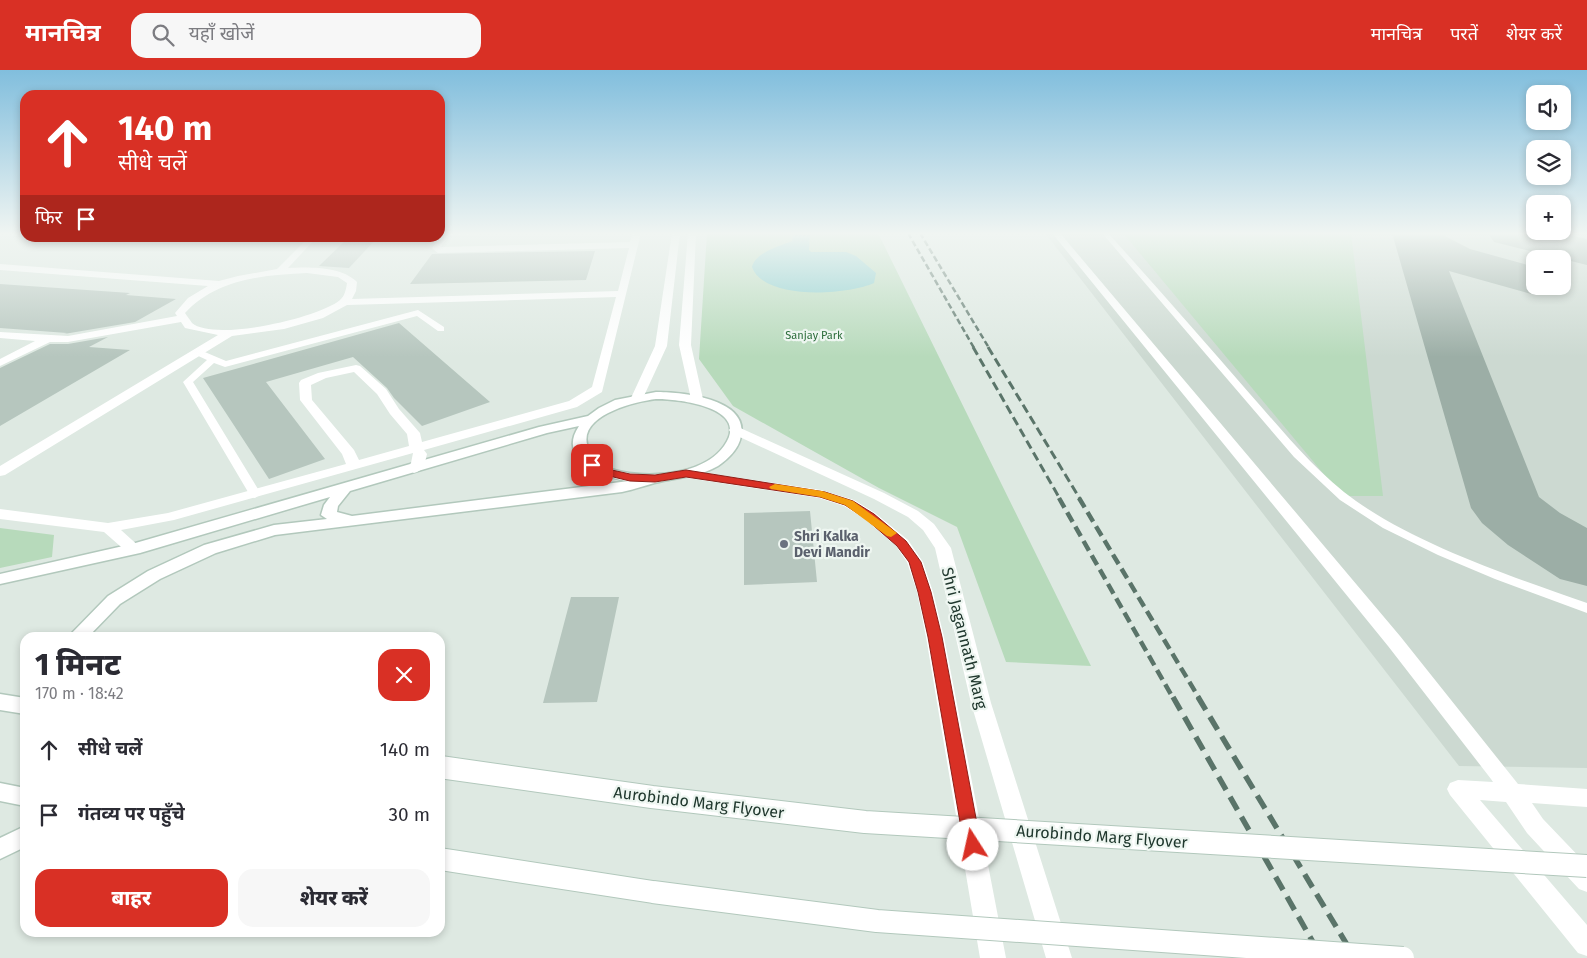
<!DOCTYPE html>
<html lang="hi">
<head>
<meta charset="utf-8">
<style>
	body { margin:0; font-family:"Fira Sans","Noto Sans Devanagari",sans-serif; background:#f7f7f7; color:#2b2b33; height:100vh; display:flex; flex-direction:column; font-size:19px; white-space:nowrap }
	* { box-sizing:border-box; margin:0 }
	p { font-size:16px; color:#7c7c81 }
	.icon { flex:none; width:28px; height:28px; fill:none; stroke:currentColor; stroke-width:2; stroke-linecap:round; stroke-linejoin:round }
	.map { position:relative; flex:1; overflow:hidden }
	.sheet { position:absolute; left:20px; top:562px; width:425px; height:305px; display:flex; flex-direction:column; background:#fff; border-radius:15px; box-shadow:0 2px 8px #0003 }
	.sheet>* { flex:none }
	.guide { position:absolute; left:20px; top:20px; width:425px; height:152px; border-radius:15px; box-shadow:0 2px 8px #0003; background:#d93025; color:#fff; overflow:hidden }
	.tools { position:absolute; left:1526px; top:15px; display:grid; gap:10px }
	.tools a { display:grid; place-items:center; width:45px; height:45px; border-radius:10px; background:#fff; box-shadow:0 2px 8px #0003; font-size:25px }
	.pin { position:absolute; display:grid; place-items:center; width:42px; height:42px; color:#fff; margin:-21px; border-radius:10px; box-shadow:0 2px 8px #0006 }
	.me { position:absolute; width:55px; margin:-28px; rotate:350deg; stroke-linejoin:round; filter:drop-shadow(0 0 4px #0008) }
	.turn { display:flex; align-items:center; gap:18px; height:105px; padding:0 15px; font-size:22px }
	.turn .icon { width:65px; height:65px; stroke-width:2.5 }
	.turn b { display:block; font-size:35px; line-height:42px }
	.then { display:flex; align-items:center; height:48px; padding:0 15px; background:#0003; gap:10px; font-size:19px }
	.round { display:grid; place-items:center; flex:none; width:52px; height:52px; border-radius:15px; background:#f7f7f7 }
	.overview { display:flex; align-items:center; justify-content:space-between; height:85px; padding:0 15px }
	h1 { font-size:30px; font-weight:800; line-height:38px }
	.cta { display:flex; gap:10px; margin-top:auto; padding:10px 15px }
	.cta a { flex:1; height:58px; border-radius:15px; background:#d93025; color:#fff; font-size:20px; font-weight:800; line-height:58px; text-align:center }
	.cta a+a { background:#f7f7f7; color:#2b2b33 }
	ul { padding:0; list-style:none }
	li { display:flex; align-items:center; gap:15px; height:65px; padding:0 15px }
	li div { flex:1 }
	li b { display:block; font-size:19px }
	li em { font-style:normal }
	header { display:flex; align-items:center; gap:30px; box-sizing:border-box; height:70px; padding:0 25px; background:#d93025; color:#fff }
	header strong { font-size:24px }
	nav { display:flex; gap:28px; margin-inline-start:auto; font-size:18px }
	.search { width:350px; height:45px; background:#f7f7f7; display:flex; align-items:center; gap:12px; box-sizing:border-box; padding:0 18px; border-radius:15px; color:#7c7c81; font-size:19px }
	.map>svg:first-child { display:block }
	.built { fill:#ccd9d1; fill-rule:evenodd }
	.green { fill:#b7dabb }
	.water { fill:#87cdcd }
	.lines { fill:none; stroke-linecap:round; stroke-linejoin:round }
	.taxiway { fill:#9caea6; fill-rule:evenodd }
	.building { fill:#b6c6be }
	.secondary-casing { stroke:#b2c8bc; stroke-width:3 }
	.service { fill:#fff; fill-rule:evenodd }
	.minor { fill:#fff; fill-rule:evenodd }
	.tertiary { fill:#fff; fill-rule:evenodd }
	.secondary { fill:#fff; fill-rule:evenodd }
	.rail-far3 { stroke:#5a7469; stroke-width:2.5; stroke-dasharray:6 3; stroke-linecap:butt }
	.rail-far2 { stroke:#5a7469; stroke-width:3; stroke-dasharray:9 4.5; stroke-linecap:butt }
	.rail-far1 { stroke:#5a7469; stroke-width:4.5; stroke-dasharray:11 5.5; stroke-linecap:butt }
	.rail { stroke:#5a7469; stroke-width:5.5; stroke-dasharray:15 8; stroke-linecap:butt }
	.secondary-bridge-casing { stroke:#b2c8bc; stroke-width:24; stroke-linecap:butt }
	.secondary-bridge { stroke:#fff; stroke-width:22 }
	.route { fill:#d93025; stroke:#8d1f18 }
	.slow { fill:#f59e0b }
	.worship-dot { fill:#6b7280; stroke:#eef6f1; stroke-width:2 }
	.labels { text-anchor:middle; stroke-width:4.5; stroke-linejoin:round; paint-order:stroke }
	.far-park-label { font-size:11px; fill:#2c6d3b; stroke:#eef6f1 }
	.worship-label { font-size:14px; font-weight:bold; fill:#5b616d; stroke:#eef6f1; text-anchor:start }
	.near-street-label { font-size:16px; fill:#20382e; stroke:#eef6f1 }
</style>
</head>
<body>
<header>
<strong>मानचित्र</strong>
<div class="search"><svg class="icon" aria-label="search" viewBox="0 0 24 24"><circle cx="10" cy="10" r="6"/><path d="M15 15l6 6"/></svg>यहाँ खोजें</div>
<nav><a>मानचित्र</a><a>परतें</a><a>शेयर करें</a></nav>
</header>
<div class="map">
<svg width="1587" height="888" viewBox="0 0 1587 888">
	<rect width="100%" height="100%" fill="#dee9e2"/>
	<path class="built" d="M1045 163H1587V698L1459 696ZM1535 189H1562V216H1535Z"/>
	<path class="green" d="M707 163H878L1091 596 1006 592 957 457 879 418 733 336 699 289Z
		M1123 163H1351L1383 426H1342Z
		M0 458 54 465 52 487 0 498Z"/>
	<path class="water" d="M794 163H810L809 180 811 182H846L856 186 876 203 874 213C848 225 764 231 752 197 756 182 778 177 792 171Z"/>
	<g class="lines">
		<path class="taxiway" d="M1392 163H1439L1470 179 1535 197V216H1555L1551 221 1535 225 1449 201 1539 427 1560 443 1587 458V516L1560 509 1508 475 1482 453 1471 438Z
			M1488 163H1559L1587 169V195L1494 172Z"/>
	</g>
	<path class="building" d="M348 168H377L349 198 319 196Z
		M595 181 586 210 410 214 432 184Z
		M0 214 130 223 126 225 176 229 135 252 64 264 67 263 0 258Z
		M399 253 490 332 422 356 394 328 387 318 353 287 266 312 325 389 269 409 203 308Z
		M108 267 89 277 130 280 0 356V298L50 274H68Z
		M810 441 817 512 744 515V443Z
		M571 527H619L597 632 543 633Z"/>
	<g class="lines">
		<defs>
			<path id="secondary" d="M656 322C680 322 749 328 741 366 739 379 728 389 718 396 701 406 682 407 663 411 649 414 636 419 622 422L275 465 216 483 160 509 120 534 87 568H67L108 526 148 501 204 475 274 455 327 449 321 445 324 435 330 427 140 483 0 514V504L132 474 539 357 588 346 599 338 615 330ZM656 329C678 329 752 337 724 376 705 403 658 407 629 403 614 401 597 396 590 382 571 347 633 332 656 329ZM579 356C556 390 603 408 629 411L352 446 337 442 338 436 350 421 547 363Z
				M0 624 25 628V644L0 640Z
				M0 713 25 718V736L0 731Z
				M25 756V777L0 789V768Z"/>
		</defs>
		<use href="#secondary" class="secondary-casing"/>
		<path class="service" d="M1102 163H1108C1156 216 1203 270 1250 324 1283 361 1315 402 1356 431 1420 476 1513 507 1587 533V543L1495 509 1438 485 1383 458 1340 430 1294 387Z
			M418 240 444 257V261H438L417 246 225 297 214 293 193 312 261 424 255 428 251 427 183 312 207 290 194 284V280H200L226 291Z"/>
		<path class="minor" d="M441 163H478L474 166H449L441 177 630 172 633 163H641L602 322 577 337 424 380 427 384C425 393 423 401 414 403L407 399 411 393 413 383 174 450 121 460 142 479 140 483H128L104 462 0 449V439L108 453 168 443 346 394 342 384 300 330 299 313 301 310 318 303 356 295 360 296 386 319 399 339 420 363 422 372 569 331 592 317 616 227 347 235 323 248 284 259 232 266 5 405 0 406V396L218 265 185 258 181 252 68 272H50L0 296V289L35 271 0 268V262L68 266 177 246 175 243 188 228 208 216 0 200V194L219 211 238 206 277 199 308 168H316L288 198C309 197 341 196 357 212L356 221 352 229 618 221 629 178 438 183 432 178 440 168ZM307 203 338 207 347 213C346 219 345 226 340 230 319 248 214 272 192 253 190 250 187 246 185 243 217 209 263 205 307 203ZM354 302 377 324 390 344 407 364 409 376 359 390 354 380 312 330 311 315 326 308Z
			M1052 163H1060L1400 566 1518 714 1587 719V737L1532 733 1543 749 1587 795V822L1579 819 1527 763 1506 732 1480 730 1587 855V886L1578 883 1450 725 1447 719 1450 713 1458 710 1493 712 1491 709 1388 576Z"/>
		<path class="tertiary" d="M672 163H680L667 276 643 328 637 332 631 328 655 276Z
			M688 163H696L691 275 703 329 697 333 691 329 679 275Z
			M736 356 884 423 918 441 934 454 951 478 991 633 1072 888H1046L971 633 935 478 923 460 908 447 874 429 731 363 729 360 731 357Z
			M686 400 821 420 854 430 875 443 908 470 923 492 933 522 944 567 1006 888H980L926 567 917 522 907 492 896 476 865 449 844 436 819 428 681 407 679 404Z"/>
		<use href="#secondary" class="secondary"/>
		<path class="rail-far3" d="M908 163 974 278
			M920 163 989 278"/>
		<path class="rail-far2" d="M973 277 1060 429
			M988 277 1080 429"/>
		<path class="rail-far1" d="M1059 428 1173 628
			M1079 428 1199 628"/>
		<path class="rail" d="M1173 627 1322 888
			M1198 627 1355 888"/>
		<defs>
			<path id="secondary-bridge" d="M440 697 652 727 865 752 1587 796
				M440 789 653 822 877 851 1403 888"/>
		</defs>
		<use href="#secondary-bridge" class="secondary-bridge-casing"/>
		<use href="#secondary-bridge" class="secondary-bridge"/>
	</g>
	<linearGradient id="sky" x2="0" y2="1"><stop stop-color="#81bedd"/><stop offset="0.57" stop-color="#f0f5f2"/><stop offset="1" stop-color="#f0f5f2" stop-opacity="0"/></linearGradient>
	<rect width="1587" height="287" fill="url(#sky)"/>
	<path class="route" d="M592 391 612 400 630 404 655 405 686 400 825 422 853 431 874 444 906 471 921 492 931 522 942 567 981 775 979 780 973 782 967 780 964 775 928 567 918 522 909 492 897 476 866 449 845 435 820 427 686 407 655 412 630 411 605 405 589 397 587 395 589 392Z"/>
	<path class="slow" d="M775 414 822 421 853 431 897 463 891 467 887 466 845 435 820 427 771 419 769 417Z"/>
	<circle class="worship-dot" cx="784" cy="474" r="5"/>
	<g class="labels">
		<g class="far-park-label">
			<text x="814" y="269">Sanjay Park</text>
		</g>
		<g class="worship-label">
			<text x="794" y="471">Shri Kalka<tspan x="794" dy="16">Devi Mandir</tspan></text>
		</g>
		<g class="near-street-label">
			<text transform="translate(965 568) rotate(76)" y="6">Shri Jagannath Marg</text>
			<text transform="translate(699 732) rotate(7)" y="6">Aurobindo Marg Flyover</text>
			<text transform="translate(1102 766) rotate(4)" y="6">Aurobindo Marg Flyover</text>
		</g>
	</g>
</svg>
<div class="tools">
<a><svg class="icon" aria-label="sound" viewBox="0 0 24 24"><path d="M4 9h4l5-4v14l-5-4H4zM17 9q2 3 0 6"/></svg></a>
<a><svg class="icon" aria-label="layers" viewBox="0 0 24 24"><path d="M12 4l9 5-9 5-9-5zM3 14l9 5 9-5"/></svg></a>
<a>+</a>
<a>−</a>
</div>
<div class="pin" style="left:592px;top:395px;background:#d93025"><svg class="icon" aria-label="arrive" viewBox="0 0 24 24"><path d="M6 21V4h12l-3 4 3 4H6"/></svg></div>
<svg class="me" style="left:973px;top:775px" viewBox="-20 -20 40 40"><circle r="19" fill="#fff"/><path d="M0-13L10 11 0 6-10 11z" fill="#d93025"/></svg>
<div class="guide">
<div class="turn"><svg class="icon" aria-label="ahead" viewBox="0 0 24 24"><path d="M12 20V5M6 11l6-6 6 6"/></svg><div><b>140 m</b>सीधे चलें</div></div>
<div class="then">फिर<svg class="icon" aria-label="arrive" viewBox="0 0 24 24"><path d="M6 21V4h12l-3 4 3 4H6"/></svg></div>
</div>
<section class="sheet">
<div class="overview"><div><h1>1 मिनट</h1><p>170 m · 18:42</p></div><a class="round" style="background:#d93025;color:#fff"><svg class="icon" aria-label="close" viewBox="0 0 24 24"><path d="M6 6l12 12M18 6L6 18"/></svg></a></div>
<ul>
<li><svg class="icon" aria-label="ahead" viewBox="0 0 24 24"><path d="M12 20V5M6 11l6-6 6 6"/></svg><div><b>सीधे चलें</b></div><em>140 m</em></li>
<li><svg class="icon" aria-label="arrive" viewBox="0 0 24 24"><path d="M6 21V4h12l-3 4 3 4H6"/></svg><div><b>गंतव्य पर पहुँचे</b></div><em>30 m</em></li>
</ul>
<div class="cta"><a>बाहर</a><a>शेयर करें</a></div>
</section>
</div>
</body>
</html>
